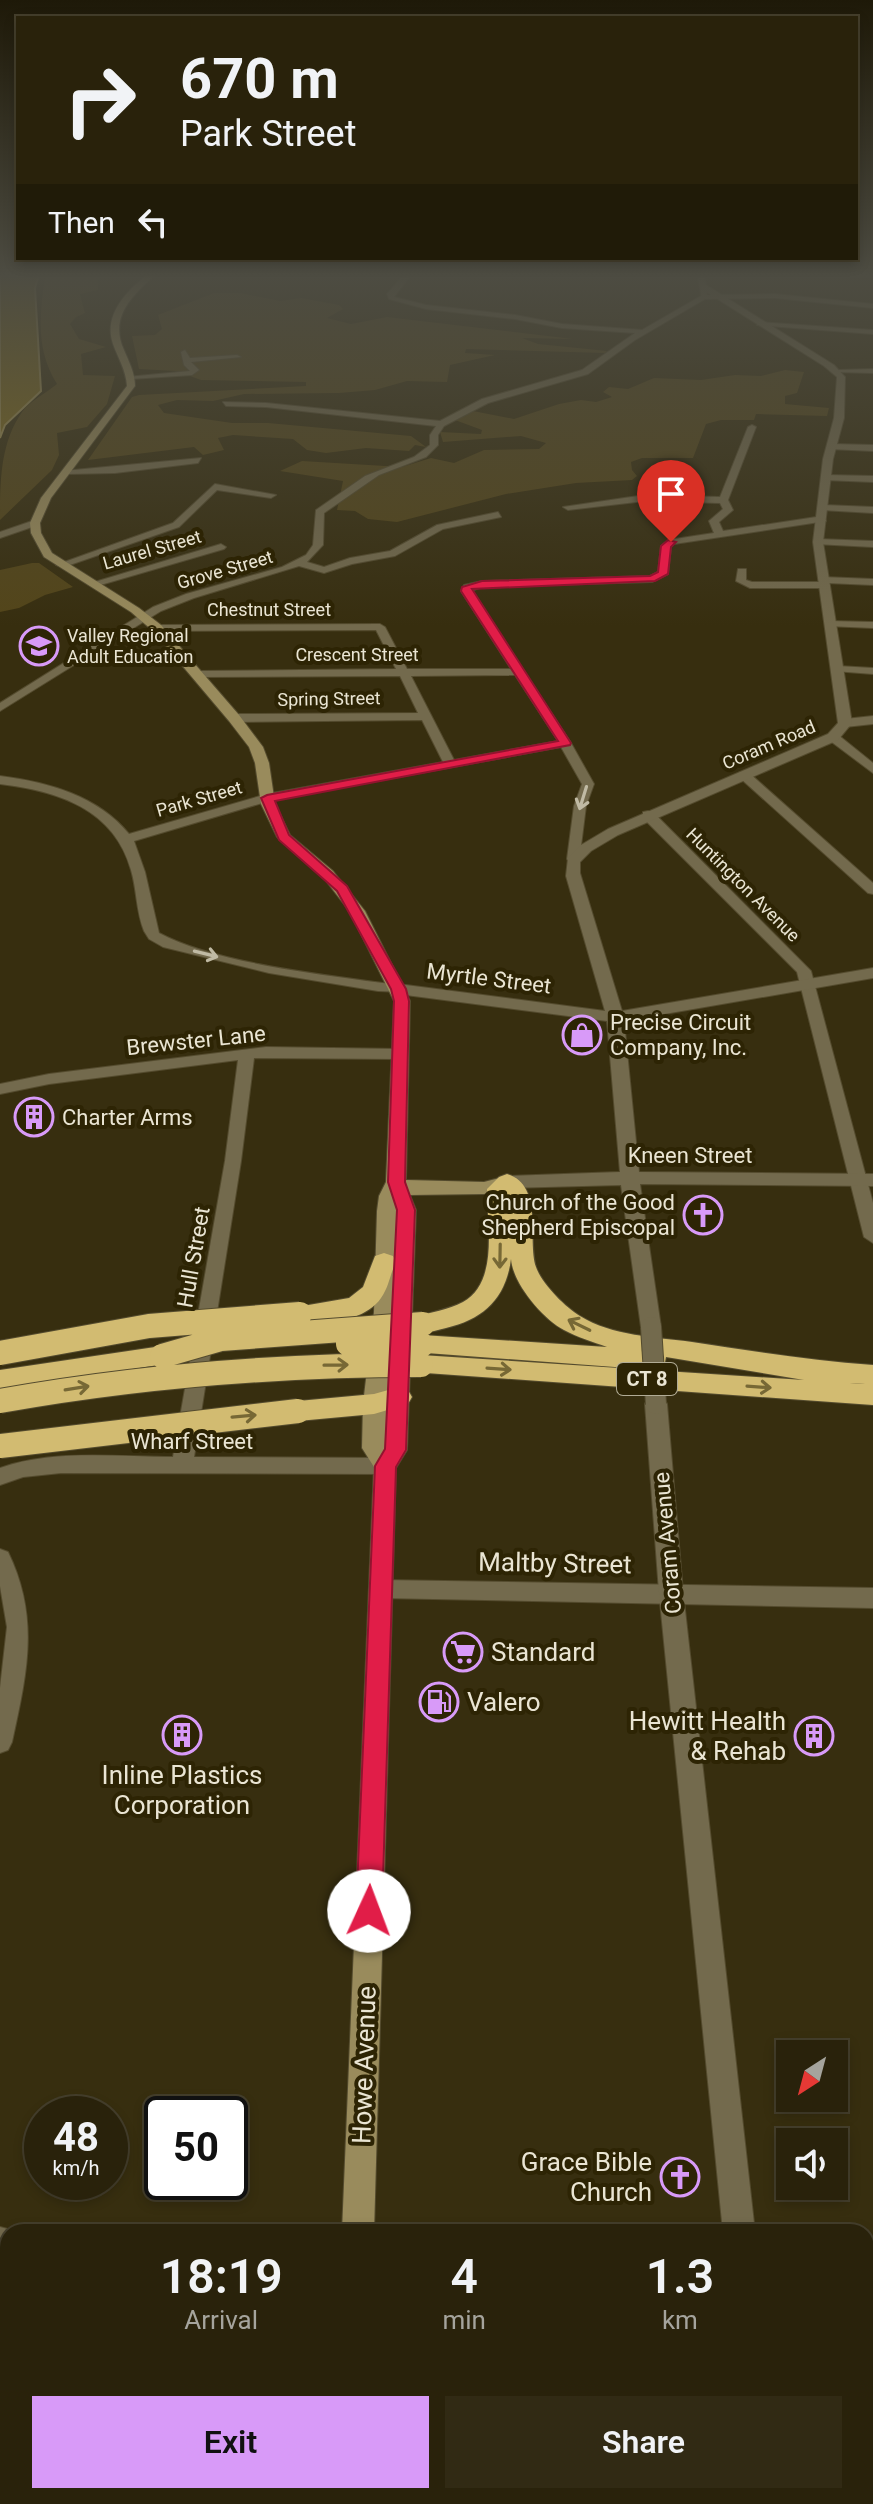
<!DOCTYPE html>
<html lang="en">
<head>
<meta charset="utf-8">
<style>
	body { margin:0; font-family:Roboto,sans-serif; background:#312a14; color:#f1f3f6; height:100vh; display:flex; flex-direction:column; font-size:30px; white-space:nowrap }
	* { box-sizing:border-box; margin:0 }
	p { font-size:26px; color:#a5a49d }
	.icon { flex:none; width:44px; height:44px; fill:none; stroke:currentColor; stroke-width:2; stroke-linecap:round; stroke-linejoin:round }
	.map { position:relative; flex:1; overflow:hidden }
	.sheet { position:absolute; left:0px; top:2224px; width:874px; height:280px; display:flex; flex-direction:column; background:#29220b; border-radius:24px 24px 0 0; box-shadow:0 4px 12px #0003,0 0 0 2px #453f2c }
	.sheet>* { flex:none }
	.hud { position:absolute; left:16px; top:16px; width:842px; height:244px; border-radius:0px; box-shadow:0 4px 12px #0003,0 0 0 2px #453f2c; background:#29220b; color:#f1f3f6; overflow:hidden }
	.needle { width:52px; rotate:216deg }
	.buttons { position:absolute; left:776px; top:2040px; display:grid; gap:16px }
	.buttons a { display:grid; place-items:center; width:72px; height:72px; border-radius:0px; background:#29220b; box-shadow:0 4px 12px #0003,0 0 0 2px #453f2c; font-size:40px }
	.speed { position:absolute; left:24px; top:2096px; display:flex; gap:16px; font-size:40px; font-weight:700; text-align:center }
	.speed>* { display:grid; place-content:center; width:104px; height:104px; border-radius:50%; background:#29220b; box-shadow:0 4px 12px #0003,0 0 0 2px #453f2c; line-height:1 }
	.speed small { font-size:20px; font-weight:400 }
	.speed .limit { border:4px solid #111; border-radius:12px; background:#fff; color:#111 }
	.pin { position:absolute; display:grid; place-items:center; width:68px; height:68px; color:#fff; margin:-82px -34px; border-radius:50% 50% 50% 0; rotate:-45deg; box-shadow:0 0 8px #0007 }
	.pin .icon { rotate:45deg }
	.me { position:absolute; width:88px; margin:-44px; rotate:2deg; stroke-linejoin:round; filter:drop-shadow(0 0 6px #0008) }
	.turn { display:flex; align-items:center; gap:28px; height:168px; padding:0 32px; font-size:36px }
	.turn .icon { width:104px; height:104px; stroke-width:2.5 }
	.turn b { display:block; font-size:56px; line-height:68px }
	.then { display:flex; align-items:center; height:76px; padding:0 32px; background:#0003; gap:16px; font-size:30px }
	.eta { display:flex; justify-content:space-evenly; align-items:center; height:136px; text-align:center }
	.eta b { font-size:48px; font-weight:600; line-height:56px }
	.cta { display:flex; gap:16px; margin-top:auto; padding:16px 32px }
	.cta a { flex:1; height:92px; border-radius:0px; background:#d89af8; color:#111; font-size:32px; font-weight:600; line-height:92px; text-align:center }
	.cta a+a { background:#312a14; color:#f1f3f6 }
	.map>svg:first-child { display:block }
	.green { fill:#534519 }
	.water { fill:#7f6a1b; stroke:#9f8f52; stroke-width:2 }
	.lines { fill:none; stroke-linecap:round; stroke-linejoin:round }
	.minor-casing { stroke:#544b2e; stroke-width:2 }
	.tertiary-casing { stroke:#544b2e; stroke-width:2 }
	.secondary-casing { stroke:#544b2e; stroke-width:2 }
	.motorway-casing { stroke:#544b2e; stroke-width:2 }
	.minor { fill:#736a4d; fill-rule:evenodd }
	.tertiary { fill:#736a4d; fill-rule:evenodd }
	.secondary { fill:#998b5c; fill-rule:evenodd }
	.motorway { fill:#d2bb71; fill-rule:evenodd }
	.tertiary-bridge-casing { stroke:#544b2e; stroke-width:22; stroke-linecap:butt }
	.motorway-bridge-casing { stroke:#544b2e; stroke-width:26; stroke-linecap:butt }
	.tertiary-bridge { stroke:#736a4d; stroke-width:20 }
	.motorway-bridge { stroke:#d2bb71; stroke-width:24 }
	.oneway { stroke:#c0baa4 }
	.oneway2 { stroke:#776835 }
	.route { fill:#e11d48; stroke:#92132f; stroke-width:2 }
	.labels { text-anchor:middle; stroke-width:8; stroke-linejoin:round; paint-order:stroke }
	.far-street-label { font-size:18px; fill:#eae5d3; stroke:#2d2404 }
	.far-poi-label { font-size:18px; fill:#eae5d3; stroke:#2d2404; text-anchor:start }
	.shield { fill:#2d2404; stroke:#b1ab95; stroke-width:2 }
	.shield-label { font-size:20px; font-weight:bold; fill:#eae5d3 }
	.street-label { font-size:22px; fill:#eae5d3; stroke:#2d2404 }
	.poi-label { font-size:22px; fill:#eae5d3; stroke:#2d2404; text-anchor:start }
	.near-street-label { font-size:26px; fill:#eae5d3; stroke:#2d2404 }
	.near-poi-label { font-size:26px; fill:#eae5d3; stroke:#2d2404; text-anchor:start }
</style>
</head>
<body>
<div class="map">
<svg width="873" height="2504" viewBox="0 0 873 2504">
	<rect width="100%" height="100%" fill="#372e0f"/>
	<path class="green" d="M45 275H105L98 280V290L80 294 85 313 76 317 70 324 79 339 106 347 81 354 83 375 115 376 107 404 87 427 57 433 59 455 52 470 0 520C0 483 0 443 22 412 30 401 46 393 57 384 35 349 40 315 45 275Z
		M214 293H240L280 301 301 298 339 305 343 309 327 318 351 324 387 317 573 339 522 338 538 344 607 351 605 353 466 349 465 353 495 355 450 365 447 382 407 381 375 390 339 393 244 394 213 401 177 400 158 405 164 413 232 423H268L411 436 426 447 415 445 409 451 366 448 326 453 307 450 293 439 233 435 218 438 224 450 203 455 194 447 88 460 132 397 139 395 306 386V382L201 380 176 371 139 369 132 336 155 335 162 329 158 315Z
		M785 370 804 372 797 393 785 396V404L829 408 827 416 756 414 754 420H721L706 424 693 458H642L631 462 632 470 637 476 632 480 576 483 506 494 397 522 368 519 355 511 337 510 343 481 280 471 302 461 402 467 431 458 454 463 484 450 539 449 546 443 521 436 443 442 440 432 481 434 482 430 455 420 473 411 514 419 559 404 581 400 596 402 612 397 603 392 609 387 628 389 654 378 701 380 735 375 761 376Z
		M32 563H39L73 587 45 595 19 608 0 612V570Z"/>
	<path class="water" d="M0 275H39L35 288 41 391 5 425 0 438Z"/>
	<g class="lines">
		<defs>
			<path id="minor" d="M404 275H411L394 297 426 305 515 315 562 324 642 330 701 296 700 286 703 284 706 286 707 295 775 294 873 304V308L775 298 705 299 635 340 588 374 488 403 444 426 438 435V445L426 457 379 475 324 513 323 545 307 562 324 567 350 558 390 551 437 525 498 512 501 517 443 529 395 556 352 564 324 573 299 566 194 598 161 611 0 711V703L153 607 186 594 282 567 306 555 313 545 316 510 365 476 414 457 430 445V435L436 426 266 407 226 406 223 402 266 403 440 421 482 399 582 370 635 333 562 328 515 319 426 309 389 299 387 294Z
				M759 322 873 330V334L757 325Z
				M185 350 190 358 237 355 241 357 191 362 199 370 192 375 131 379 127 377 190 371 184 365 181 352Z
				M873 369V373L834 372 838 370Z
				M752 425 756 427 728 500 733 510 719 522 723 531 823 516 826 521 674 544 671 547 668 574 652 582 482 587 471 591 571 743 594 784 586 806 579 862H569L567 859 574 806 582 784 561 747 269 801 134 841 145 872 159 933C216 964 332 976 398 985L403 986V992L378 991 269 973 163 947 149 939 144 931C136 912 137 890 131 870 114 809 58 791 0 784V776C48 782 98 796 129 834L267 794 443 762 422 720 234 722 228 718 234 714 418 713 400 676 196 677 190 674 196 671 396 669 376 630 157 631 152 628 157 625 380 624 385 627 407 669H511L461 591 464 585 482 581 650 576 658 572 661 546 668 540 714 533 709 521 723 509 720 503 645 501 568 510 563 507 645 495 720 497 748 427ZM515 675 558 741 454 760 411 676Z
				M832 444 873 445V451L829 449Z
				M201 458 198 463 115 473 67 474 63 471Z
				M827 475 873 476V482L824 480Z
				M215 484 276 495 271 498 217 490 179 527 64 567 56 565 173 523Z
				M824 505 873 507V513L821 510Z
				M35 520 40 523 38 525 0 538V532Z
				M818 539 873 541V547L815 544V540Z
				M221 544 226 547 224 549 97 586 88 584Z
				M738 569H746V580L752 582H819V578L823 577 873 579V585L827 583V587L823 588H750L736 581Z
				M830 621 873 622V628L826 626V622Z
				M838 666 873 668V674L834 671V667Z
				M873 716V724L845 727 839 723 845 719Z
				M829 734H837L873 763V773L829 740Z
				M740 772H748L873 883V894L868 893 740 778Z
				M648 811 653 812 811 971 873 1203V1243L864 1237 797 972 643 818V812Z
				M266 1047 399 1049 407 1054 399 1059 254 1058 241 1161 194 1457 385 1458 392 1460 395 1466 392 1472 385 1474 61 1473 23 1477 0 1485V1468C54 1449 117 1457 173 1457L225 1161 238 1060 49 1084 0 1094V1084L49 1074Z
				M0 1549 8 1552C40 1618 27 1673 12 1742L8 1750 0 1753V1688L7 1627 0 1586Z
				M381 1580 873 1588V1608L381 1598 373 1596 370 1589 373 1582Z
				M0 2227 19 2232H8V2257H0Z
				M866 2238H873V2268H866Z"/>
			<path id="tertiary" d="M697 275H704L706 285 834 365 845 377 844 418 833 459 823 542 852 723 838 740 618 835 591 851 580 862V873L622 1011 873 968V978L624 1021 639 1172 873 1174V1186L640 1184 661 1327 658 1333H644L641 1327 621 1185 507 1188 497 1182 507 1176 620 1172 607 1021 398 994 390 989 398 984 605 1011 566 876 568 858 581 845 608 829 828 734 838 723 813 542 823 459 834 418 837 377 824 366 700 288Z
				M656 1395 664 1398 667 1404 683 1592 755 2232H723L659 1592 645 1404 648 1398Z
				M753 2496H789L790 2504H754Z"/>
			<path id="secondary" d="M147 275H155C132 296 109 317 124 350 129 362 135 373 135 386L51 498 40 523 41 533 52 553 139 608 161 625 239 715 263 747 269 763 275 804 290 835 333 871 365 911 410 1001 406 1180 484 1182 507 1176 517 1182 514 1187 484 1194 410 1195 416 1210 407 1450 396 1468 374 2232H342L374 1467 362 1448 363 1404 374 1312 377 1211 379 1196 386 1182 394 1001 350 912 323 877 277 837 261 804 255 763 249 747 229 721 153 631 131 612 44 557 31 533 30 523 41 498 127 386C126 370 118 358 113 344 103 316 126 291 147 275Z
				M329 2496H365V2504H329Z"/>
			<path id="motorway" d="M507 1174C544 1185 527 1239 536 1267 542 1284 565 1307 580 1316 612 1336 656 1337 692 1342 752 1351 812 1361 873 1365V1405L412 1372 408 1365 412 1358 421 1355 865 1384 804 1380 666 1357 664 1367 655 1370 413 1352 409 1345 413 1338 422 1335 607 1347C593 1342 577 1337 564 1330 543 1319 513 1284 511 1259 506 1298 484 1319 446 1328 434 1331 425 1334 414 1331L410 1324 414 1317C431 1312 448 1310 463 1302 499 1282 487 1224 487 1189L499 1177Z
				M384 1253 393 1256 396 1262C390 1274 389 1287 381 1298 365 1322 317 1328 291 1320L288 1314 291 1308 349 1298 363 1287 375 1256Z
				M162 1346 171 1349 175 1356 171 1363 0 1390V1370Z
				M399 1387 408 1390 412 1397 408 1404 374 1414 298 1421 289 1418 285 1411 289 1404 298 1401 374 1394Z"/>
		</defs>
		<use href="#minor" class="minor-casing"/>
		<use href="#tertiary" class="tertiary-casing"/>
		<use href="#secondary" class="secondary-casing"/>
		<use href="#motorway" class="motorway-casing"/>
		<use href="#minor" class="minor"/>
		<use href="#tertiary" class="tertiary"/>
		<use href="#secondary" class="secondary"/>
		<use href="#motorway" class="motorway"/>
		<defs>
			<path id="tertiary-bridge" d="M651 1327 656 1404"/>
			<path id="motorway-bridge" d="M348 1344 422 1345
				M0 1353 149 1326 300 1314
				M162 1356 221 1339 423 1324
				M0 1401C140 1376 279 1365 421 1365
				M0 1446 298 1411"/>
		</defs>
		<use href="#tertiary-bridge" class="tertiary-bridge-casing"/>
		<use href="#motorway-bridge" class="motorway-bridge-casing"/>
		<use href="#tertiary-bridge" class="tertiary-bridge"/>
		<use href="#motorway-bridge" class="motorway-bridge"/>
	</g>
	<defs><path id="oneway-shaft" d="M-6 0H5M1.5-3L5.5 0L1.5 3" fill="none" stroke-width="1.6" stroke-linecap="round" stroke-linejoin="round" transform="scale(2)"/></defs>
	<g class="oneway">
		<use href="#oneway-shaft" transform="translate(583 798) rotate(107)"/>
		<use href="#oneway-shaft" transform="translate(206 954) rotate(14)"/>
	</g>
	<g class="oneway2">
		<use href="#oneway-shaft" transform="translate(500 1256) rotate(91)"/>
		<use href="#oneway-shaft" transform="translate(579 1325) rotate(-154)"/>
		<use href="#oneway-shaft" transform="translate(336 1365) rotate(-1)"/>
		<use href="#oneway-shaft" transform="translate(499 1369) rotate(4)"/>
		<use href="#oneway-shaft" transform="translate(759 1387) rotate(4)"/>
		<use href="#oneway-shaft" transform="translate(77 1388) rotate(-9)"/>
		<use href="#oneway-shaft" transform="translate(244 1416) rotate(-5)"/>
	</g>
	<linearGradient id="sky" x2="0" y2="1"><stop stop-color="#1e1908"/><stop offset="0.44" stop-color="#4d4c42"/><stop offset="1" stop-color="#4d4c42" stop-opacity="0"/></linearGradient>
	<rect width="873" height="626" fill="url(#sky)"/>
	<path class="route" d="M668 540 676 542 671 547 668 574 655 581 472 589 571 743 570 745 275 801 289 835 347 886 406 989 409 1001 405 1182 415 1210 406 1450 396 1467 382 1911 378 1921 369 1924 360 1921 356 1911 375 1466 385 1449 397 1210 388 1182 394 1001 391 989 337 891 279 840 261 798 267 795 558 741 461 591 462 587 482 581 650 576 658 572 661 546Z"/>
	<defs>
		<symbol id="school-ring" viewBox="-11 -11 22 22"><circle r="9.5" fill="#2d2404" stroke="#d89af8" stroke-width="1.5"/><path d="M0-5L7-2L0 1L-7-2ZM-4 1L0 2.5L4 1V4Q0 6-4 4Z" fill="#d89af8"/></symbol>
		<symbol id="shop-ring" viewBox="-11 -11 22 22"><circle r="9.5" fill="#2d2404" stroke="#d89af8" stroke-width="1.5"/><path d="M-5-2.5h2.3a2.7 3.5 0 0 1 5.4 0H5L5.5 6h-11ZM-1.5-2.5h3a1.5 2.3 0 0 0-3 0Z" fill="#d89af8"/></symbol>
		<symbol id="building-ring" viewBox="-11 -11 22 22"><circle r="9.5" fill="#2d2404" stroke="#d89af8" stroke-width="1.5"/><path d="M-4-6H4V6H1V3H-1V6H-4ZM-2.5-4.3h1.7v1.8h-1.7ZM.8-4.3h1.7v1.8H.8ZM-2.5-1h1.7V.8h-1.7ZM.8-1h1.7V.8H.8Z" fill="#d89af8"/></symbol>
		<symbol id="church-ring" viewBox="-11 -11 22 22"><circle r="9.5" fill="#2d2404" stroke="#d89af8" stroke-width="1.5"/><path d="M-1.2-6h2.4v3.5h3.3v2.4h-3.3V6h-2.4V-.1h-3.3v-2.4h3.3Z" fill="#d89af8"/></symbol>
		<symbol id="supermarket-ring" viewBox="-11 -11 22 22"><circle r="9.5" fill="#2d2404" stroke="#d89af8" stroke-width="1.5"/><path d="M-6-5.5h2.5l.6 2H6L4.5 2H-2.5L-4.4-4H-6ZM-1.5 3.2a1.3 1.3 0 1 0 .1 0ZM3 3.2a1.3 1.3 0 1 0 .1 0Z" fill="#d89af8"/></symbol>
		<symbol id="fuel-ring" viewBox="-11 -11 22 22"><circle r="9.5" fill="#2d2404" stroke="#d89af8" stroke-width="1.5"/><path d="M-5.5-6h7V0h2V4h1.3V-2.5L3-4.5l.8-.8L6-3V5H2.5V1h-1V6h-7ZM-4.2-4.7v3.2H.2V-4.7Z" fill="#d89af8"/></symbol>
	</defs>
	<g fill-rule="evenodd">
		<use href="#school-ring" x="17" y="624" width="44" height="44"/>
		<use href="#shop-ring" x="560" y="1013" width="44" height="44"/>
		<use href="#building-ring" x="12" y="1095" width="44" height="44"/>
		<use href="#church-ring" x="681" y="1193" width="44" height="44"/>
		<use href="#supermarket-ring" x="441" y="1630" width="44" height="44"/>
		<use href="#fuel-ring" x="417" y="1680" width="44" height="44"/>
		<use href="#building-ring" x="160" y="1713" width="44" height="44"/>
		<use href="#building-ring" x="792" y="1714" width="44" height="44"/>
		<use href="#church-ring" x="658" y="2155" width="44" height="44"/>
	</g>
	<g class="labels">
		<g class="far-street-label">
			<text transform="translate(152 550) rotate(-16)" y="6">Laurel Street</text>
			<text transform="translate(225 570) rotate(-16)" y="6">Grove Street</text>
			<text x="269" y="616">Chestnut Street</text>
			<text x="357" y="661">Crescent Street</text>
			<text transform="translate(329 699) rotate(-1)" y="6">Spring Street</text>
			<text transform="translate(769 745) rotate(-23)" y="6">Coram Road</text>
			<text transform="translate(199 799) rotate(-16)" y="6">Park Street</text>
			<text transform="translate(743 885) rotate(45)" y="6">Huntington Avenue</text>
		</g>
		<g class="far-poi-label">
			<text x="67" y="642">Valley Regional<tspan x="67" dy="21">Adult Education</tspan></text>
		</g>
		<rect class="shield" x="617" y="1363" width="60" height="32" rx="6"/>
		<g class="shield-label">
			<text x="647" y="1386">CT 8</text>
		</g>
		<g class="street-label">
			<text transform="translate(489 978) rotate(7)" y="8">Myrtle Street</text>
			<text transform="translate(196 1040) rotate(-6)" y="8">Brewster Lane</text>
			<text x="690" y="1163">Kneen Street</text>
			<text transform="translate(193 1257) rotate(-80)" y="8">Hull Street</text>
			<text x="192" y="1449">Wharf Street</text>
			<text transform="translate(667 1543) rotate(-95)" y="8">Coram Avenue</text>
		</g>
		<g class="poi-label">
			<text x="610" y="1030">Precise Circuit<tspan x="610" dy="25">Company, Inc.</tspan></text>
			<text x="62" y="1125">Charter Arms</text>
			<text x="675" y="1210" text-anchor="end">Church of the Good<tspan x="675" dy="25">Shepherd Episcopal</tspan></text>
		</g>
		<g class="near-street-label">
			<text transform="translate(555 1563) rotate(1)" y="9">Maltby Street</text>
			<text transform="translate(364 2065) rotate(-88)" y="9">Howe Avenue</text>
		</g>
		<g class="near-poi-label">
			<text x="491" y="1661">Standard</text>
			<text x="467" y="1711">Valero</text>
			<text x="786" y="1730" text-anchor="end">Hewitt Health<tspan x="786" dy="30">&amp; Rehab</tspan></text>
			<text x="182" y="1784" text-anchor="middle">Inline Plastics<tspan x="182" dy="30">Corporation</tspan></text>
			<text x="652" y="2171" text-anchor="end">Grace Bible<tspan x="652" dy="30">Church</tspan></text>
		</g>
	</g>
</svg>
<div class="buttons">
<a><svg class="needle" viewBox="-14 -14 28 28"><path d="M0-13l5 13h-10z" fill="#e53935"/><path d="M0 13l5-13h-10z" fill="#a5a49d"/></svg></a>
<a><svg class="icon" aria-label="sound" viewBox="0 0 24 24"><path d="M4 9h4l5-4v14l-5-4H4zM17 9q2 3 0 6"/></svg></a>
</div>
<div class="speed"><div>48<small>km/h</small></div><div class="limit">50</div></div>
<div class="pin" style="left:671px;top:542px;background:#d93025"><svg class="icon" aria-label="arrive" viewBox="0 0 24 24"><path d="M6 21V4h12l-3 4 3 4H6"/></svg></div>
<svg class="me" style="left:369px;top:1911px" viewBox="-20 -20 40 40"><circle r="19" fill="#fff"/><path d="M0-13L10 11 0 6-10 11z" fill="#e11d48"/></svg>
<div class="hud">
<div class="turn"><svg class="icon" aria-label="right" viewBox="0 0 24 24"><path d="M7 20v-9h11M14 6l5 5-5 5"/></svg><div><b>670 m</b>Park Street</div></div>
<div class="then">Then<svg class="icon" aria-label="left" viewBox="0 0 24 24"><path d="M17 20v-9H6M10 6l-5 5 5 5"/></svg></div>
</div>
<section class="sheet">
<div class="eta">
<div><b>18:19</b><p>Arrival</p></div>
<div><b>4</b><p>min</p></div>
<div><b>1.3</b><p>km</p></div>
</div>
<div class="cta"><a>Exit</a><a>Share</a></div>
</section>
</div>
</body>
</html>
